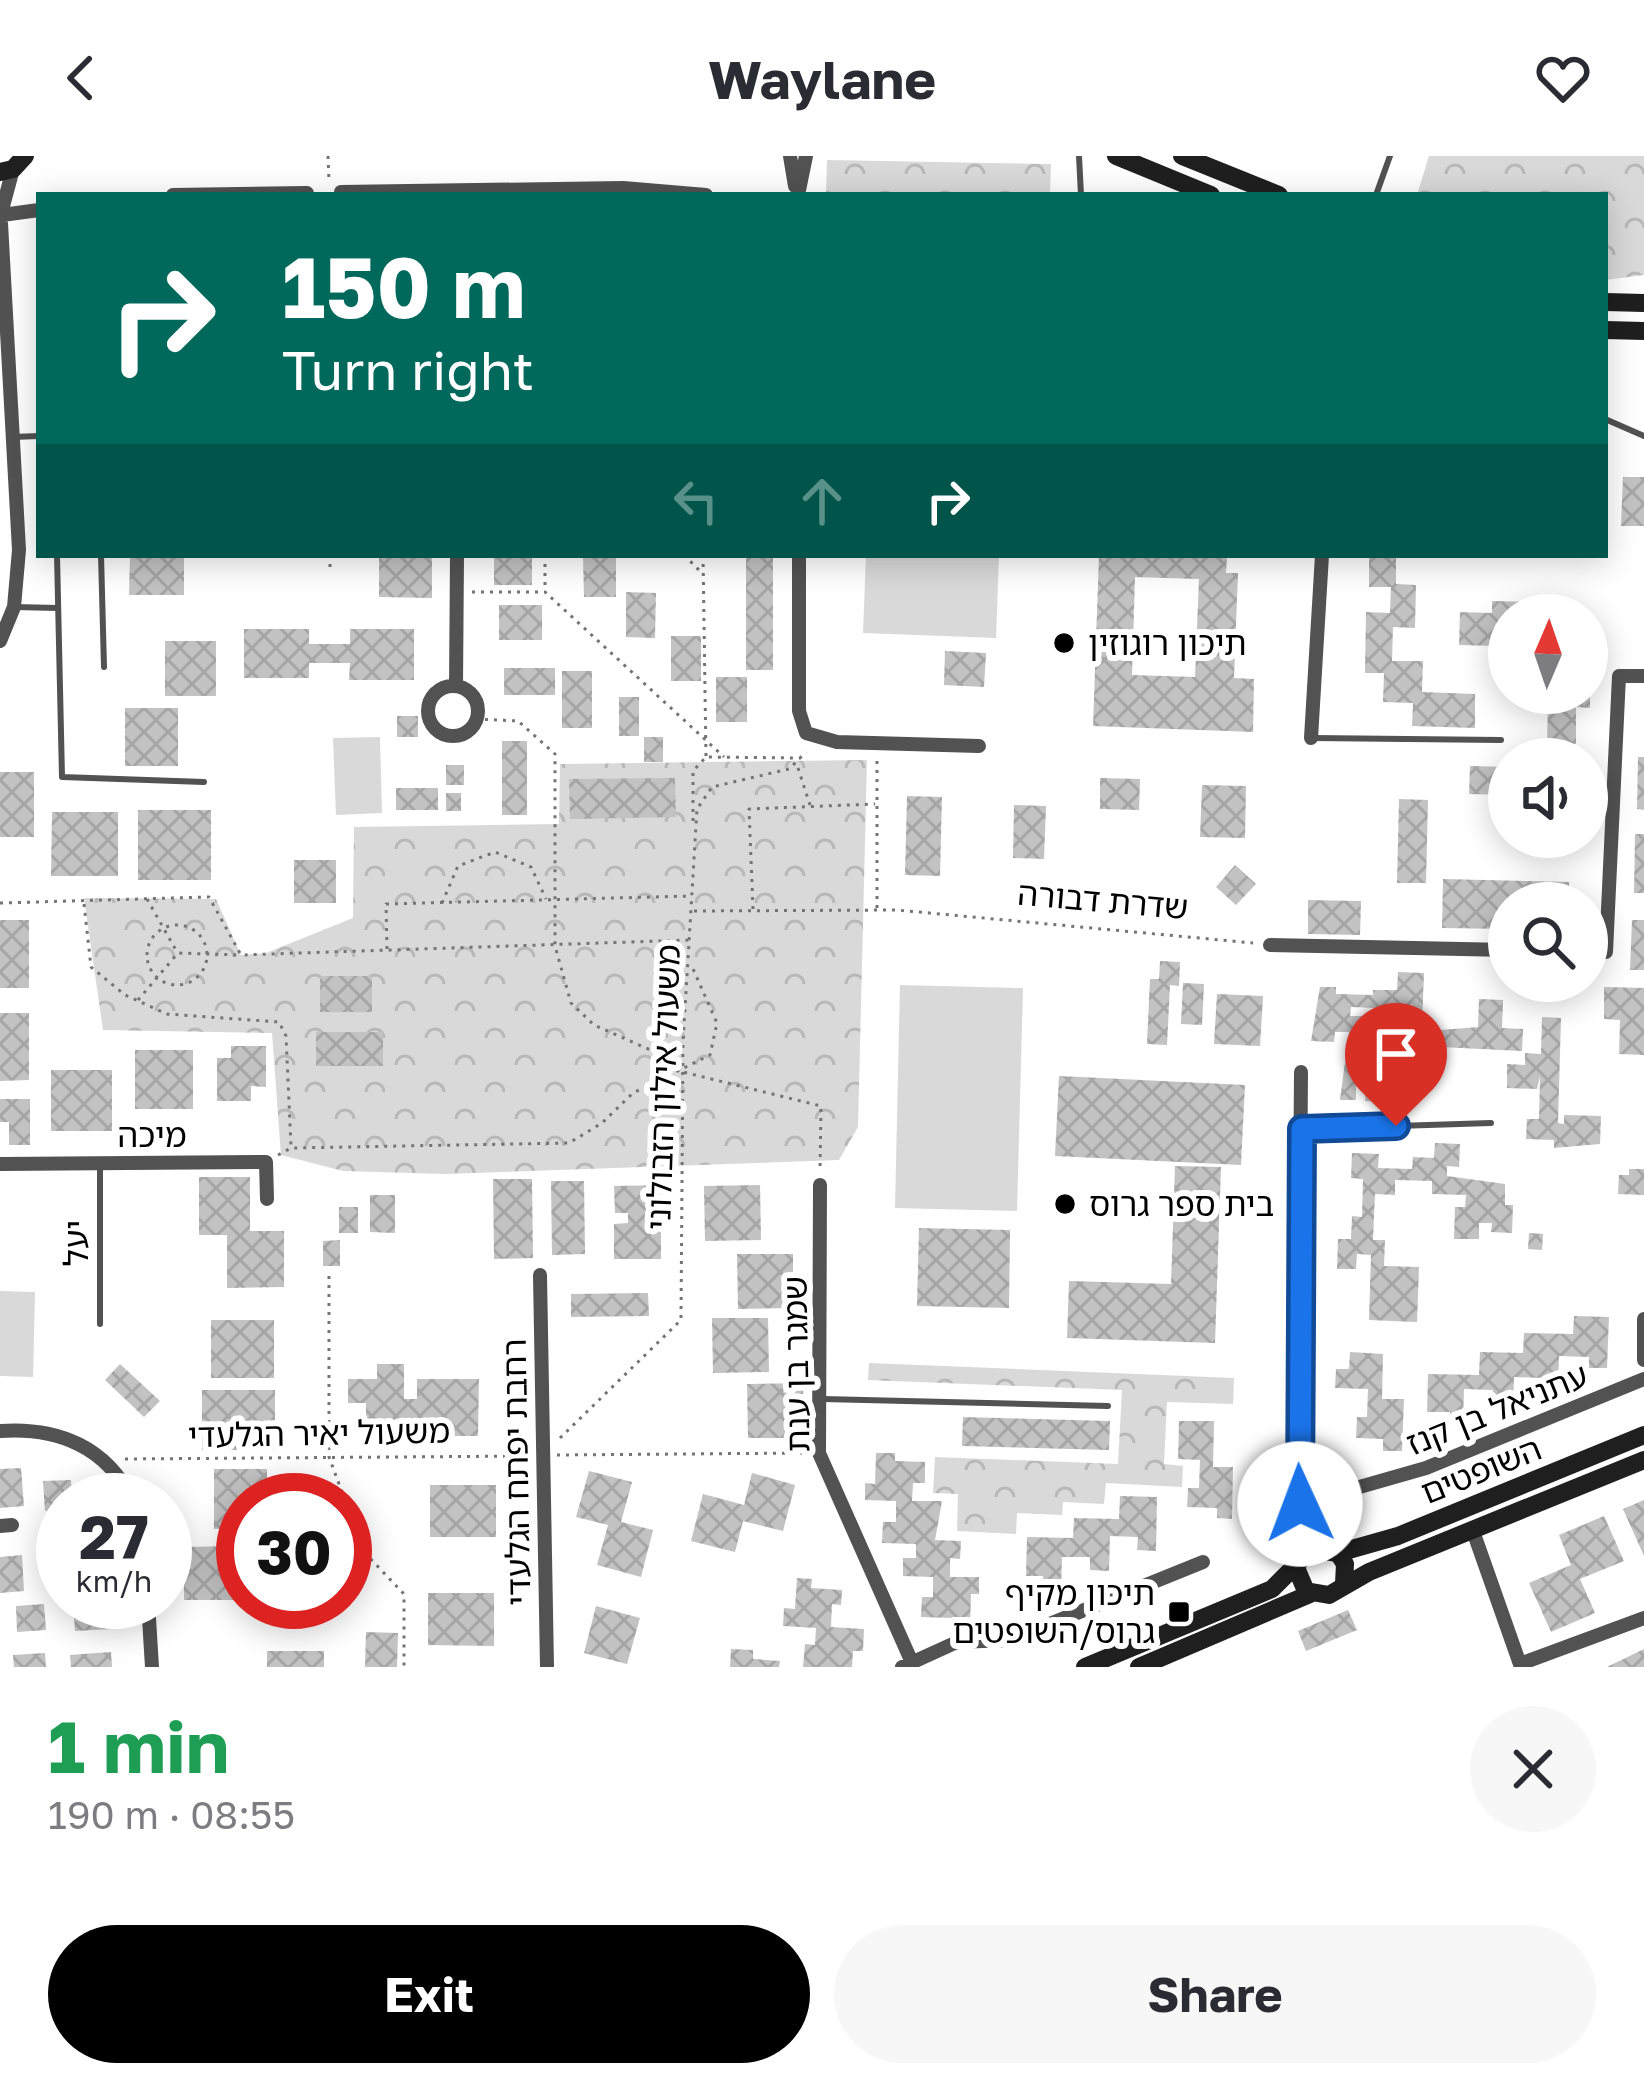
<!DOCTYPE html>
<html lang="en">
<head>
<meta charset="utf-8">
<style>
	body { margin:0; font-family:"Golos Text","Noto Sans Hebrew",sans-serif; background:#f7f7f7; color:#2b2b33; height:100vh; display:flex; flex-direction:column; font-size:45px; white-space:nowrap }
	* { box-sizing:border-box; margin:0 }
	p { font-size:39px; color:#7c7c81 }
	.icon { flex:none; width:66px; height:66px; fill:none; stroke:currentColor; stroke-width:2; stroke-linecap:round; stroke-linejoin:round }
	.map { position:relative; height:1511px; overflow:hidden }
	.panel { display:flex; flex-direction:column; background:#fff; flex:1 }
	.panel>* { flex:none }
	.guide { position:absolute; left:36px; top:36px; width:1572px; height:366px; border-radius:0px; box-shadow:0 6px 30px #0003; background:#00695c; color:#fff; overflow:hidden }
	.needle { width:78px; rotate:2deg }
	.fabs { position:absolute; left:1488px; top:438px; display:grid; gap:24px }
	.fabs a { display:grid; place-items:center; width:120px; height:120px; border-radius:50%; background:#fff; box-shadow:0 6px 30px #0003; font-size:60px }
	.speed { position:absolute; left:36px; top:1317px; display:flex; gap:24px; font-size:60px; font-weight:700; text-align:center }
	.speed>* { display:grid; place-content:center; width:156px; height:156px; border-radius:50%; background:#fff; box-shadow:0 6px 30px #0003; line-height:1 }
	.speed small { font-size:30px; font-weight:400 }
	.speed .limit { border:18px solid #d22; background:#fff; color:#111 }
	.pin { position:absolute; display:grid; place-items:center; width:102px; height:102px; color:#fff; margin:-123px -51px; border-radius:50% 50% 50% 0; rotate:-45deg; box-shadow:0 0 12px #0007 }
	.pin .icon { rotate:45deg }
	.me { position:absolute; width:132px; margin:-66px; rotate:358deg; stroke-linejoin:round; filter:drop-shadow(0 0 9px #0008) }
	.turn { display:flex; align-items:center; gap:42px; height:252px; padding:0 48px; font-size:54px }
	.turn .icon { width:156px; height:156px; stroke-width:2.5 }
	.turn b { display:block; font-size:84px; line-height:102px }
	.lanes { display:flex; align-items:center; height:114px; padding:0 48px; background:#0003; justify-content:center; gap:60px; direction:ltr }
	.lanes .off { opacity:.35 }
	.round { display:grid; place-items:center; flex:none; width:126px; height:126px; border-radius:63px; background:#f7f7f7 }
	.headline { display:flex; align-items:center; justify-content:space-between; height:204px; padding:0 48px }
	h1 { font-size:72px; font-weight:700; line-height:90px; color:#1e9e55 }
	.action { display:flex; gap:24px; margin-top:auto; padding:24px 48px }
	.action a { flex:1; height:138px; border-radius:72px; background:#000; color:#fff; font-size:48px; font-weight:700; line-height:138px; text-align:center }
	.action a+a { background:#f7f7f7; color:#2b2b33 }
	header { display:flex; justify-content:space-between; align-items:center; height:156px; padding:0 48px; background:#fff; font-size:54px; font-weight:700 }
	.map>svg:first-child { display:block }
	.park { fill:url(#park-crowns) }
	.garden { fill:#d9d9d9 }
	.building { fill:url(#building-cross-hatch); fill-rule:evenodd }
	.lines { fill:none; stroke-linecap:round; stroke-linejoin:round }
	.path { stroke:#747474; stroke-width:3; stroke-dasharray:3 6; stroke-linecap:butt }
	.lane { stroke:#525252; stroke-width:6 }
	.street { stroke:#525252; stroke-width:14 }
	.secondary { stroke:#1f1f1f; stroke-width:18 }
	.route-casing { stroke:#114b97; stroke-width:30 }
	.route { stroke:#1a73e8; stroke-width:21 }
	.poi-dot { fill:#000; stroke:#fff; stroke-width:4.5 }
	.labels { text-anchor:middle; stroke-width:12; stroke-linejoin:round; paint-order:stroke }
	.poi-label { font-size:33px; fill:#000; stroke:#fff; text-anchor:start }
	.street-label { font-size:33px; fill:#000; stroke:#fff }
</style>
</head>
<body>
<header><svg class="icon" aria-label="back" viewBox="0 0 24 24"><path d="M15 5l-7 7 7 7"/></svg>Waylane<svg class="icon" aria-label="heart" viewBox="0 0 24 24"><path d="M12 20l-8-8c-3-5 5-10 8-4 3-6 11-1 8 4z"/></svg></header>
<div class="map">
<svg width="1644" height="1511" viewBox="0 0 1644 1511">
	<defs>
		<pattern id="park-crowns" width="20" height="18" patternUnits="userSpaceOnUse" patternTransform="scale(3)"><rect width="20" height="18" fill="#d9d9d9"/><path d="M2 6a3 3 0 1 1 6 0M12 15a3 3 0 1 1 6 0" fill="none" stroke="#b8b8b8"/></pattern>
		<pattern id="building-cross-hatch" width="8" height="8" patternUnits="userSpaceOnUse" patternTransform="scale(3)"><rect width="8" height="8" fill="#c2c2c2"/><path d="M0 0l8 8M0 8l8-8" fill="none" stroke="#a5a5a5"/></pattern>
	</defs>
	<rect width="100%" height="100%" fill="#fff"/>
	<path class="park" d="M1429 0H1644V119L1605 124V39H1417Z
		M827 4 1051 8 1050 39H826Z
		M867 604 858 971 839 1004 445 1018 343 1015 281 999 272 877 103 874 84 742 216 743 241 799 266 797 353 762 354 671 559 668 560 608Z
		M869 1207 1234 1222 1233 1248 1167 1246 1164 1308 1183 1310 1182 1331 1106 1327 1104 1348 1063 1346 1062 1359 1017 1357 1016 1378 957 1375 958 1338 933 1337 935 1301 1118 1308 1122 1234 868 1224Z"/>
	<path class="garden" d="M866 399H999L996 482 863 477Z
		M380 581 382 657 336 659 333 582Z
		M900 829 1023 832 1017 1055 895 1052Z
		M0 1135 35 1136 33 1221 0 1220Z"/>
	<path class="building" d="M1623 321H1644V370H1621Z
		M130 399H184V439H129Z
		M379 399H432V442L379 441Z
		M494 399H532V429H494Z
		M583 399H616V441H584Z
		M746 399H773V514H746Z
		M1099 399H1227L1226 417H1238L1234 522 1254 523 1253 576 1093 570ZM1135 421 1199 423 1195 521 1132 519Z
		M1369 399H1396V428L1416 429 1415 472 1393 471 1392 505H1423L1422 536 1475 538V572L1412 570 1413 547 1383 546 1384 517H1365L1366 456 1390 457 1391 431H1369Z
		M626 436 656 437 655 482 626 481Z
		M1492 445 1536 446V459H1509V474L1497 473 1496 490 1459 489 1460 456 1492 457Z
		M499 449H542V484H499Z
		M244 473H309V488H350V473H414V524H349L350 507H309V522H244Z
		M671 480H701V525H671Z
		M165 485H216V540H165Z
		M945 495 986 497 984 531 944 529Z
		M504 512H555V539H504Z
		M562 515H592V572H562Z
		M716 521H747V566H716Z
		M1567 537H1590V552L1576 551V588H1547L1548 544 1567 545Z
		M619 541H639V580H619Z
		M125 552H178V610H125Z
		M397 560H418V581H397Z
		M644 581H663V606H644Z
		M502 585H527V659H502Z
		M1638 601H1644V654L1637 653Z
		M446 609H464V629H446Z
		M1470 610 1509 611 1508 639 1469 638Z
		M0 616H34V681H0Z
		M675 622 676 661 570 663 569 623Z
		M1100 622 1140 623 1139 654 1100 653Z
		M1202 629 1246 630 1245 682 1200 681Z
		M396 632H438V654H396Z
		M446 637H461V655H446Z
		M907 640 942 641 940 720 905 719Z
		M1399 643 1428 644 1426 727H1397Z
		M1014 649 1046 650 1044 703 1013 702Z
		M138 654H211V724H138Z
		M52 656H118V720H51Z
		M1635 678H1644V737H1634Z
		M294 704H336V747H294Z
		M1235 709 1256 728 1236 749 1216 731Z
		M1443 723 1569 726V747H1509V773L1442 772Z
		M1308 744 1361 745 1360 779 1308 778Z
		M0 764H29V832H0Z
		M1632 764H1644V814H1630Z
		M1160 805 1180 806 1179 830 1170 829 1167 889 1147 888 1150 823H1159Z
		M1398 816 1424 817 1422 868 1396 867 1397 853 1351 851 1350 860H1372L1370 916H1385L1384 946 1365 945 1366 931 1356 930V944H1340L1349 876H1335L1334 886 1311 885 1320 831H1336V838L1373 839V834H1397Z
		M320 820H372V856H320Z
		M1183 827 1204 828 1202 869 1181 868Z
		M1604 831 1644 832V899L1619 898 1620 864 1604 863Z
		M1217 838 1263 840 1260 890 1214 888Z
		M1479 843 1503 844 1502 872 1523 873 1522 895 1440 891V874L1478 871Z
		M0 857H29V924L0 925Z
		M1542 861 1561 862 1558 967 1564 968V959L1601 960 1600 988 1554 992V984L1526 983 1527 963H1539L1540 920 1537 933 1507 932V908L1525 909V897L1541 898Z
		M316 876H383V910H316Z
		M231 890H266V931L251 930V945H217V902H231Z
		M135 894H193V953H135Z
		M51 914H112V975H51Z
		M1059 920 1245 929 1241 1009 1055 1000Z
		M0 943H30V989H9V966H0Z
		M1435 987 1460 988 1459 1011 1447 1010V1020L1505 1028V1049H1513L1512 1077 1491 1076 1492 1067H1479V1083H1454L1455 1051H1465L1466 1039 1432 1038V1025L1395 1024V1039L1375 1038 1373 1084H1385L1384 1110 1419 1111 1417 1166 1369 1164 1371 1099 1357 1098 1356 1113H1337L1338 1083H1351L1352 1060 1362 1061 1363 1023 1351 1022 1352 997 1379 998 1378 1012 1412 1013 1413 1001 1434 1002Z
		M1175 1010 1221 1011 1215 1187 1067 1182 1069 1125 1171 1128Z
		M1629 1013H1644V1039L1618 1038 1619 1019H1629Z
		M199 1021H250V1075H284V1131L227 1132V1079H199Z
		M493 1023H532L533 1102 494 1103Z
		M551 1025H584L585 1098 552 1099Z
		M668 1029V1057H648V1067H661V1103H614V1068L628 1067V1057H615L614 1030Z
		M760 1029 761 1084 705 1085 704 1030Z
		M370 1039H395V1077L370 1076Z
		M339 1051H358V1077H339Z
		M919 1072 1010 1074 1009 1152 917 1150Z
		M1529 1077 1543 1078 1542 1094 1528 1093Z
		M340 1084V1110H323V1085Z
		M737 1098H793V1152L738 1153Z
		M648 1137 649 1160 571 1161V1138Z
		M1574 1160 1609 1161 1607 1212H1589V1201L1559 1200 1558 1231H1541V1222L1514 1221 1513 1247H1493V1234L1464 1233 1463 1266H1450V1256H1427L1428 1218 1479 1219 1480 1196 1523 1197 1524 1177 1573 1178Z
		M712 1162H768L769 1216 713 1217Z
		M211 1164H274V1222H211Z
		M1350 1196 1383 1198 1382 1243H1404L1402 1295H1383V1283L1356 1282 1357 1261H1367L1368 1233 1335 1232 1336 1213H1349Z
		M120 1208 160 1245 144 1261 105 1224Z
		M377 1208H404V1243H417V1223H479L478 1280H366V1247H348V1223H377Z
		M803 1227 804 1282H748L747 1228Z
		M202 1234H275V1294H202Z
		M963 1261 1110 1265 1109 1294 962 1290Z
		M1179 1265H1214L1213 1311H1233L1232 1363 1217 1362V1352L1187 1351 1188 1332H1199L1200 1304 1178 1303Z
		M876 1297H895V1305L925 1306V1327H913L912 1345H942L935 1384 961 1385 960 1403 950 1402V1421H979V1438H971L970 1472H952V1462L921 1461 922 1441H933V1421L903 1420V1402H916V1388L882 1387 883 1366H896V1345L865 1344V1327L875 1328Z
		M21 1312 24 1350 0 1352V1313Z
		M214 1313H267V1344H243V1372L214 1373Z
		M589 1315 632 1326 621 1366 653 1374 641 1421 597 1409 608 1369 576 1361Z
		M752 1317 795 1329 783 1375 743 1365 735 1396 691 1385 703 1338 744 1349Z
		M71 1324 72 1344H63V1353L45 1355 43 1325Z
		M430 1329H496V1381H430Z
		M1120 1340 1157 1341 1156 1395 1137 1394 1138 1381 1110 1380 1109 1415 1090 1414V1401H1062L1061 1433H1043V1420H1026L1027 1381 1073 1382 1074 1362 1119 1363Z
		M1644 1344V1400L1623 1353Z
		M1604 1360 1624 1405 1580 1423 1595 1457 1551 1476 1529 1427 1571 1409 1559 1379Z
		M234 1390V1444H184V1391Z
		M22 1399 24 1435 0 1437V1401Z
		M797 1422 812 1423 811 1432 842 1434 841 1449 832 1448 831 1471 864 1473 863 1495H853L852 1511H803L805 1488 815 1489 816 1472 783 1470 784 1452 795 1453Z
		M428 1437H494V1490L428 1489Z
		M73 1446H109L111 1473 75 1475Z
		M274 1446H332V1452H274Z
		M44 1448 46 1474 17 1476 16 1450Z
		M596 1450 640 1462 627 1508 584 1497Z
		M1348 1454 1357 1474 1306 1495 1298 1475Z
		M366 1476 398 1477 397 1511H365Z
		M731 1493 753 1494V1503L780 1505 779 1511H730Z
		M1644 1493V1511H1607Z
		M267 1495H324V1511H267Z
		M111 1496 112 1511H71L70 1499Z
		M45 1497 46 1511H14L13 1499Z"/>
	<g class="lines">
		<path class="path" d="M328 0 329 25
			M330 399V411
			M545 399V434
			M684 399 702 417
			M703 399 706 601
			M472 436H545L724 601
			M476 563 518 565 555 598V790L571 847 594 869 655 896 683 916 821 950 820 1014
			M798 612 810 649
			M693 665V615L706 601 801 602
			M147 743 177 796
			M0 747 209 741 241 799 690 784
			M442 747 458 710 495 696 531 711 546 743
			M84 748 91 811 125 839 167 858 279 866 286 880 291 990
			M877 752V605
			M753 753 749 653 875 648
			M694 755 897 754 1253 787
			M147 799a30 30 0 1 1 60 0a30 30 0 1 1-60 0Z
			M387 793 386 748 691 740
			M138 844 178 797 239 799
			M278 999 291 992 569 987 602 967 633 937 710 899 717 867 693 813
			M329 1120V1301L345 1344
			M560 1282 681 1164 683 886 697 653 712 631 789 613 806 596
			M557 1299 805 1297
			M125 1303 529 1300
			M345 1346 364 1396 404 1438V1511"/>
		<path class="lane" d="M1079 0 1081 39
			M1376 39 1390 0
			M1605 263 1644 280
			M13 281 39 280
			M57 399 62 621 204 626
			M101 399 104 511
			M14 451 58 452
			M1312 582 1501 584
			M1302 973 1491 967
			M100 1009V1168
			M823 1243 1108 1250"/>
		<path class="street" d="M790 0 795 30
			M341 36 623 32 706 39
			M173 39 307 37
			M798 39 806 0
			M0 49 19 394 14 451 0 485
			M2 54 13 13
			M2 59 39 54
			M799 399V555L806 577 837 586 979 590
			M456 530 457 399
			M428 555a25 25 0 1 1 50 0a25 25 0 1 1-50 0Z
			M1311 582 1322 399
			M1270 789 1509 794
			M1587 796H1606L1619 520H1644
			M1301 916 1298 1309 1300 1348 1312 1393
			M0 1008 266 1006 267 1043
			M820 1029 819 1297 914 1511
			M540 1119 547 1511
			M1644 1163V1204
			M0 1275C58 1271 107 1291 132 1344
			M1300 1348 1426 1312 1644 1223
			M0 1370 12 1369
			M1473 1375 1521 1511
			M148 1446 152 1511
			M1520 1508 1644 1462
			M902 1511 957 1486 1010 1484 1203 1406"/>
		<path class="secondary" d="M1116 0 1211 39
			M1182 0 1279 39
			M0 16 13 13 25 0
			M1605 146 1644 147
			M1605 174 1644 175
			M1338 1397 1398 1380 1644 1279
			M1297 1414 1306 1435 1329 1439 1369 1416 1644 1304
			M1085 1511 1272 1433 1312 1393 1338 1397 1345 1408 1344 1427
			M1139 1511 1310 1438"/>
	</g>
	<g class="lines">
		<defs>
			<path id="route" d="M1300 1348 1302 973 1396 970"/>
		</defs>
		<use href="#route" class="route-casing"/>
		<use href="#route" class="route"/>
	</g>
	<g class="poi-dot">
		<circle cx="1064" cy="487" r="12"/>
		<circle cx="1065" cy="1048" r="12"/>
		<rect x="1167" y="1444" width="24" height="24" rx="6"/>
	</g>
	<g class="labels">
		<g class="poi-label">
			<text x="1088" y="499">תיכון רוגוזין</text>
			<text x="1089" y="1060">בית ספר גרוס</text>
			<text x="1155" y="1449" text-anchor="end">תיכון מקיף<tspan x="1155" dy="38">גרוס/השופטים</tspan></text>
		</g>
		<g class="street-label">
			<text transform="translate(1103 744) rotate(5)" y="12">שדרת דבורה</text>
			<text transform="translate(663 931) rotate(-88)" y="12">משעול אילון הזבולוני</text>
			<text x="152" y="991">מיכה</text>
			<text transform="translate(76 1087) rotate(-90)" y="12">יעל</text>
			<text transform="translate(796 1208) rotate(-91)" y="12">שמגר בן ענת</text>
			<text transform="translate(1497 1253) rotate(-22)" y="12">עתניאל בן קנז</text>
			<text transform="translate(319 1277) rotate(-1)" y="12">משעול יאיר הגלעדי</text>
			<text transform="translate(1481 1314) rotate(-22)" y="12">השופטים</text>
			<text transform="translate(516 1316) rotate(-91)" y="12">רחבת יפתח הגלעדי</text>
		</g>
	</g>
</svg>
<div class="fabs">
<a><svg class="needle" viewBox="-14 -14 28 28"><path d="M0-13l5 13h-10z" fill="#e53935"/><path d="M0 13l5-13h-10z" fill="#7c7c81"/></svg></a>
<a><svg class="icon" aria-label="sound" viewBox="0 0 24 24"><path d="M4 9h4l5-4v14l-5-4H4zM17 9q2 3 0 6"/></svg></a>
<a><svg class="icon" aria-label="search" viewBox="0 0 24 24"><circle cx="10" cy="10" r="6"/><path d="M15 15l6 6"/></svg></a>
</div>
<div class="speed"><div>27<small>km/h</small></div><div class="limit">30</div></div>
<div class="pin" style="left:1396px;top:970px;background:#d93025"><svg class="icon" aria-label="arrive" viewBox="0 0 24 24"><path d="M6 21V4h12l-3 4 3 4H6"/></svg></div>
<svg class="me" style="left:1300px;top:1348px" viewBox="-20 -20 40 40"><circle r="19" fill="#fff"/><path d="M0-13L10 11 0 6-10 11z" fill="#1a73e8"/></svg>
<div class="guide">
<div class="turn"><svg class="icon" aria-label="right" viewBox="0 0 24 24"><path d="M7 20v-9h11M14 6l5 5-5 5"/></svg><div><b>150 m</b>Turn right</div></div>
<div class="lanes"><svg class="icon off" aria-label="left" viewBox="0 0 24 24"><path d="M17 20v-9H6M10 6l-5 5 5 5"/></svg><svg class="icon off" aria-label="ahead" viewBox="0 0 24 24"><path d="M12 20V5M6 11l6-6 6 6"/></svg><svg class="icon" aria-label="right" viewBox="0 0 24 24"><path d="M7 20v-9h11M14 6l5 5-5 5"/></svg></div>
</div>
</div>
<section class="panel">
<div class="headline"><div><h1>1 min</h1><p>190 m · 08:55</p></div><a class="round"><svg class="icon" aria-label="close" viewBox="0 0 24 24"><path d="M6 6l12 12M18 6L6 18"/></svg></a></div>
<div class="action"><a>Exit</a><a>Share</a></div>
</section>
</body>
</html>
